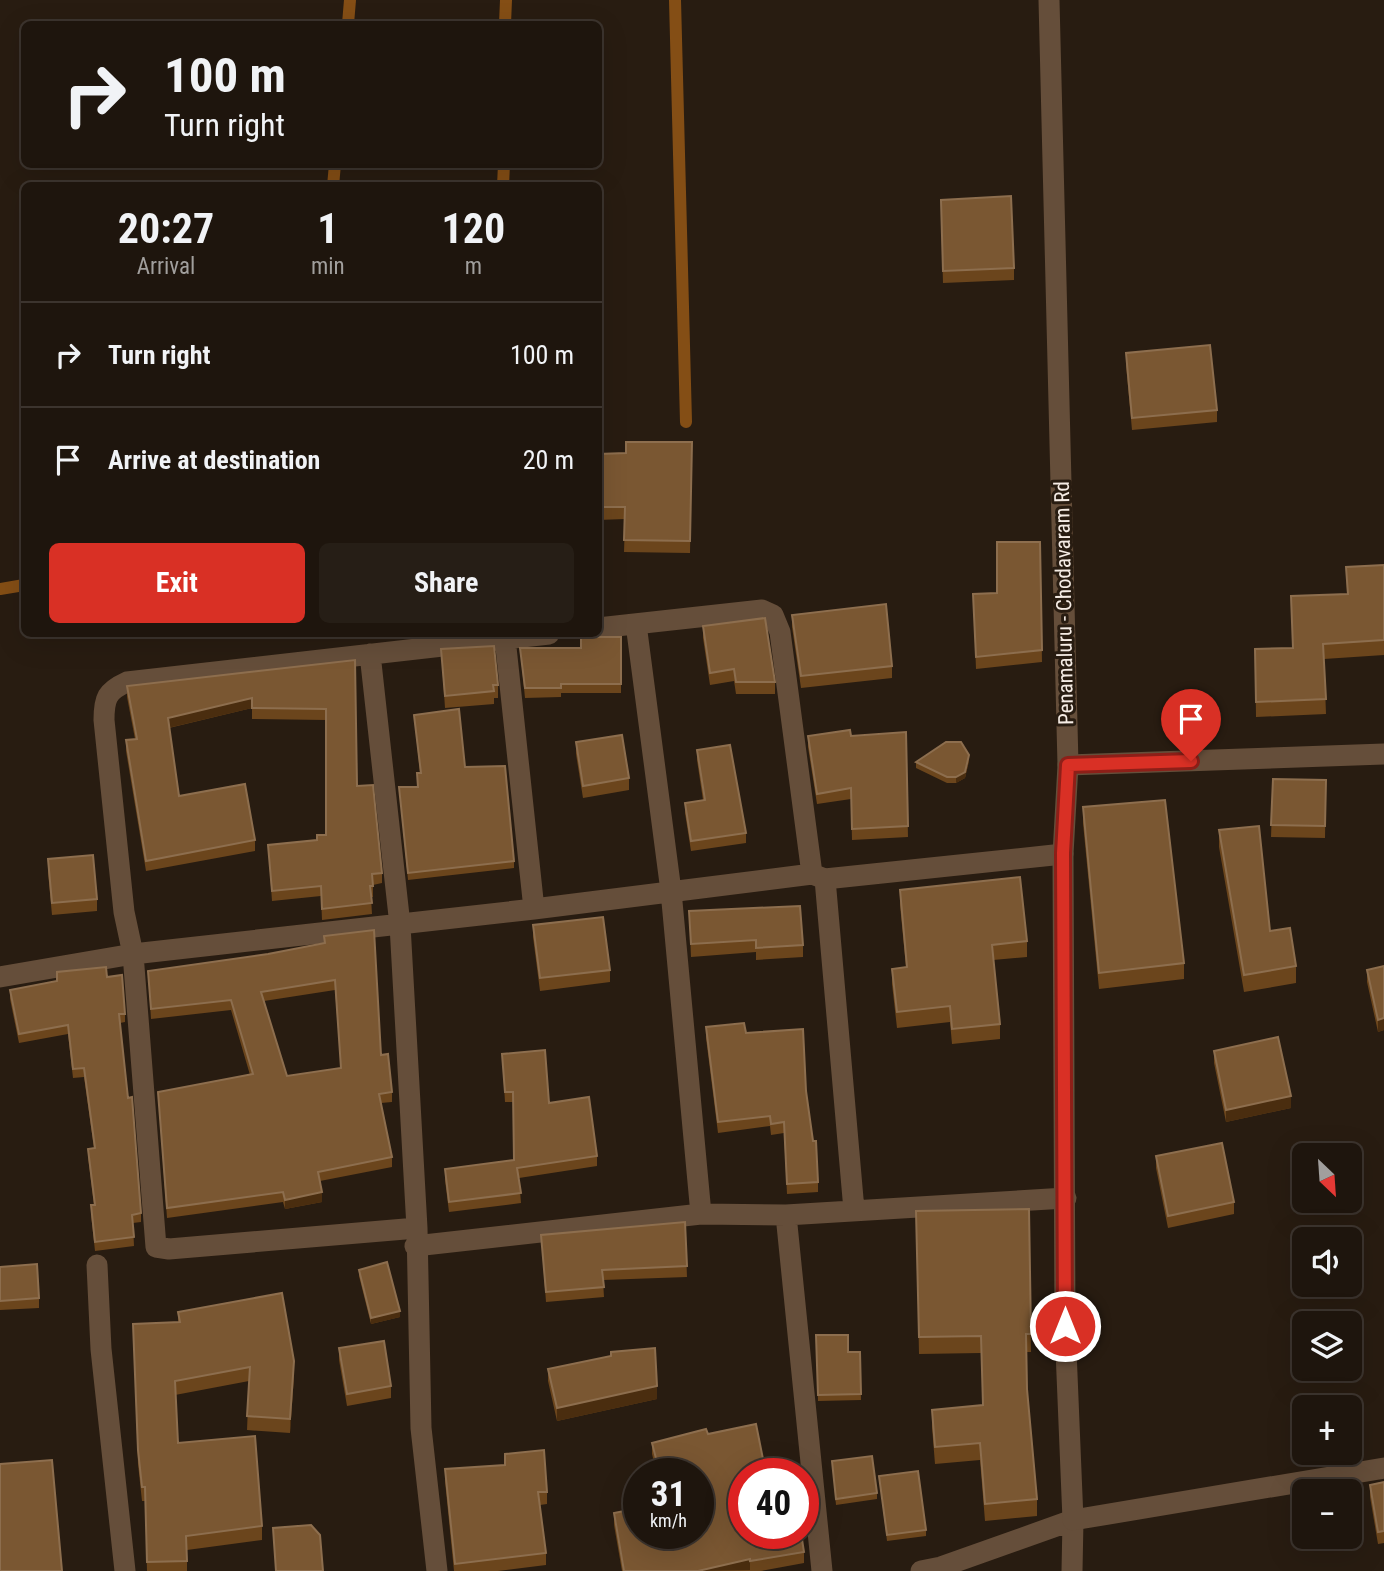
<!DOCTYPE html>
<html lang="en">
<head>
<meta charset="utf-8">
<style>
	body { margin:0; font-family:"Roboto Condensed",sans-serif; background:#261e16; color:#f1f3f6; height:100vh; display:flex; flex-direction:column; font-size:26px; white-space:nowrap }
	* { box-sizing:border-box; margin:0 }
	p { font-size:23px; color:#a19f9d }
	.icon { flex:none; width:38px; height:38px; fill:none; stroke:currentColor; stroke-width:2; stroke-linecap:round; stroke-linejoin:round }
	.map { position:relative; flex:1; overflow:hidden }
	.side { position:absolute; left:21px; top:182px; width:581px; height:455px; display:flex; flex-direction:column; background:#1e150d; border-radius:10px; box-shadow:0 7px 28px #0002,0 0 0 2px #3c342e }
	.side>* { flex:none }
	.guide { position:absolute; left:21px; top:21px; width:581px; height:147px; border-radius:10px; box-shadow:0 7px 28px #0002,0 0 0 2px #3c342e; background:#1e150d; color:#f1f3f6; overflow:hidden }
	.needle { width:46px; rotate:155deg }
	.buttons { position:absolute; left:1292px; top:1143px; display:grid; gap:14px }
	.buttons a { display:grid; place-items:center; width:70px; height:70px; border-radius:10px; background:#1e150d; box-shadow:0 7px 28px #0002,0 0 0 2px #3c342e; font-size:35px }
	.speed { position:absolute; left:623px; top:1458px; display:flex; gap:14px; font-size:35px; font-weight:700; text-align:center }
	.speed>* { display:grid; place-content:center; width:91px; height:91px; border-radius:50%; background:#1e150d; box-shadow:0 7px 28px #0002,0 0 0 2px #3c342e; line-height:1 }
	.speed small { font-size:18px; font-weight:400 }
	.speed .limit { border:10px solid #d22; background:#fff; color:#111 }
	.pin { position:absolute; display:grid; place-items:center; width:60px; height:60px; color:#fff; margin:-72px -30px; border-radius:50% 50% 50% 0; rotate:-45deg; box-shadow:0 0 7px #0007 }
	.pin .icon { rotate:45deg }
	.me { position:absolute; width:77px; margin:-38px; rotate:0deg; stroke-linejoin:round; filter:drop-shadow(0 0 5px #0008) }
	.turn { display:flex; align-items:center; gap:24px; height:147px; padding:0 28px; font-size:32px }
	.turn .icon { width:91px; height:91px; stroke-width:2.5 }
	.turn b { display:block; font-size:49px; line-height:60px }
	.eta { display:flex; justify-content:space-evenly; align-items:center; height:119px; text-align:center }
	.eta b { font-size:42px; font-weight:700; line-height:49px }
	.primary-button { display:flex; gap:14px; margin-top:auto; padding:14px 28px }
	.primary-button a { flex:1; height:80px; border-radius:10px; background:#d93025; color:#fff; font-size:28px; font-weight:700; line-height:80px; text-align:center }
	.primary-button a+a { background:#261e16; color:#f1f3f6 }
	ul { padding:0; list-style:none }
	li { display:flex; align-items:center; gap:21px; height:105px; padding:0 28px; border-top:2px solid #3c342e }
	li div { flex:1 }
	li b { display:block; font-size:26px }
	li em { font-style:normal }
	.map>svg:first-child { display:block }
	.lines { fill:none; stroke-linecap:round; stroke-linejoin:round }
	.stream { stroke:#844e15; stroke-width:12 }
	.minor { stroke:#654e3a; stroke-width:21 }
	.tertiary { stroke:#654e3a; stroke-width:21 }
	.wall { fill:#6b451c; fill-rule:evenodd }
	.shaded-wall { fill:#4a2d0f }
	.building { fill:#7a5732; stroke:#8d6e4e; stroke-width:2; fill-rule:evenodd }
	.route-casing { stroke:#8d1f18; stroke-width:18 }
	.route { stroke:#d93025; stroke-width:12 }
	.labels { text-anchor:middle; stroke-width:6; stroke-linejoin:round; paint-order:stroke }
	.street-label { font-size:21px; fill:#f5ece5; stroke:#281c11 }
</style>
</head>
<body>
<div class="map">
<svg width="1384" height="1571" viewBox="0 0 1384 1571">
	<rect width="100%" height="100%" fill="#281c11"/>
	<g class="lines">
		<path class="stream" d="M675 0 686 422
			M348 24 350 0
			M505 24 506 0
			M333 186 335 164
			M503 186 504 164
			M0 589 24 585"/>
		<path class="minor" d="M636 624 671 891 701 1214
			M598 628 762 610 773 615 780 632 812 874
			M505 638 534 909
			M370 654 400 925 417 1228 421 1428 437 1571
			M1068 765 1384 754
			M825 879 854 1210
			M0 977 133 954 124 912 104 720C104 698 107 691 127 682L549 634
			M786 1215 822 1571
			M417 1228 169 1249 156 1247 133 954 534 909 812 874 825 879 1063 854
			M415 1246 701 1214 786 1215 1066 1198
			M97 1265 101 1349 125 1571
			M921 1571 941 1567 1073 1520 1072 1571"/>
		<path class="tertiary" d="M1049 0 1068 765 1063 854 1065 1326 1073 1520 1384 1468"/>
	</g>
	<path class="wall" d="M941 212 1014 268V280L943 283Z
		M1126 353 1217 410V422L1132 430 1126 365Z
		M692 442 690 553 624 552 625 519 598 520V454L626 453Z
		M1040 542 1042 662 976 669 973 594 997 593Z
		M1384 565V655L1324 659 1326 714 1256 717 1255 649 1293 648 1291 596 1347 594 1346 567Z
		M792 615 892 666V678L801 688 792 627Z
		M703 626 775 682V694H736L734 681 710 685 703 638Z
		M621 637V693H561V697L525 698 520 648H581Z
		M441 649 498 685V698H494V704L445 708Z
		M355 660 357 786 382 873V883L373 885V897H371L372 914 322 920 321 896 272 901 268 845 317 840 326 835V720L252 719V708L169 728 179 796 255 840V851L146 871 126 751V740L135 739 127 697V686Z
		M414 715 465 767 514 861V868L408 880 399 787H418L420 773Z
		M906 732 908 837 852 840 851 799 817 804 808 747V736H851Z
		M576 742 629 778V790L583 798 576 754Z
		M697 750 746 833V843L691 851 685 813V803L703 800 697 760Z
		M969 761 965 778 956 783H947L916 768V762Z
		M1273 779 1326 780 1325 838 1271 837Z
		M1083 807 1184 963V979L1099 989 1083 823Z
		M1219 830 1270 931 1296 966V983L1244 992 1219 847Z
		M48 859 97 899V911L52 915 48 872Z
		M900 890 1027 941V957L993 960 1000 1024V1039L952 1044 950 1022 897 1028 892 984V969L906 967 900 905Z
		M689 911 803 945V957L756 960V952L691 957Z
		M533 925 610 970V982L540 991 533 937Z
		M324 943 381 1055 392 1092V1102L381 1103 392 1157V1167L320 1181 322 1202 285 1209 283 1202 167 1218 158 1092 250 1075 231 1010 151 1019 148 971 268 954ZM335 990 341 1068 287 1076 264 1001Z
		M1384 966V1030L1378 1032 1367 982V970Z
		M57 972 107 977 125 1014V1022L120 1023 141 1213V1222L133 1223 134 1246 95 1251 91 1214V1205H94L88 1157V1149L94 1148 84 1077 73 1078 68 1034 19 1043 10 999V990L57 981Z
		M706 1027 746 1033 806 1091 818 1182V1192L787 1194 784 1133 771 1135 770 1126 718 1133 706 1038Z
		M1214 1051 1291 1108 1226 1122 1214 1063Z
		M502 1054 597 1156V1166L519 1178 521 1203 449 1212 445 1180V1169L514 1160 513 1102H505Z
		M1156 1156 1234 1202V1214L1168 1228 1156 1168Z
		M1029 1209 1031 1352H1026L1027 1389 1037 1499V1516L985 1521 980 1460 935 1464 932 1427V1410L983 1405 981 1353 919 1354 916 1211Z
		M685 1222 687 1277 603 1280 604 1297 546 1302 541 1235Z
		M0 1267 39 1298V1308L0 1310Z
		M359 1270 400 1317 371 1324 359 1276Z
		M178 1312 294 1375 290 1433 247 1430 249 1381 175 1395 178 1443 262 1526V1540L187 1550V1571H147L145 1501H142L138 1464 133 1324 178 1322Z
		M816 1335 848 1352H860L861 1400 818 1401Z
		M339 1348 391 1386V1398L347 1406 339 1360Z
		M548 1369 657 1399 557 1421 548 1381Z
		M708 1434 744 1474 804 1552V1563L761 1571H622L614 1525V1513L639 1533 698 1474H657L652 1454V1443Z
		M505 1454 547 1492V1504L540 1505 546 1553V1565L498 1571H454L445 1481V1469L505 1465Z
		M832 1461 877 1493V1499L836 1505Z
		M879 1476 926 1530V1536L887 1541Z
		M1384 1482V1543L1378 1544 1370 1497V1485Z"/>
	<path class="shaded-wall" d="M252 698V708L168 728V718Z
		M969 755V761L965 778 956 783V777Z
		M1384 1018V1030L1378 1032V1020Z
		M1291 1096V1108L1226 1122V1110Z
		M322 1192V1202L285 1209V1200Z
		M400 1311V1317L371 1324V1318Z
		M294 1361V1375L290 1433V1419Z
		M657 1386V1399L557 1421V1408Z
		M750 1559V1570L698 1571Z"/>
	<path class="building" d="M1011 196 1014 268 943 271 941 200Z
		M1210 345 1217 410 1132 418 1126 353Z
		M626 442H692L690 541 624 540 625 507H598V454L626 453Z
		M997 542H1040L1042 650 976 657 973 594 997 593Z
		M1384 565V640L1323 644 1326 699 1256 702 1255 649 1293 648 1291 596 1348 594 1346 567Z
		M886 604 892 666 801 676 792 615Z
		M765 618 775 682H736L734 669 710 673 703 626Z
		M581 637H621V684H561V688H525L520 648H581Z
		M494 646 498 685H493L494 691 445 696 441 649Z
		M355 660 357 786 373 785 382 873 372 874 373 886H370L372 903 322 909 321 886 272 891 268 845 317 840V835H326V709L252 708V698L168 718 179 796 245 784 255 840 146 861 126 740 137 739 127 686Z
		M459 709 465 767 505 766 514 861 408 873 399 787H418L417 773H421L414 715Z
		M850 730 851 736 906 732 908 826 852 829 851 788 817 794 808 736Z
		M622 735 629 778 583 786 576 742Z
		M946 742H961L969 755 965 772 956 777H947L916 762Z
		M730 745 746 833 691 841 685 803 705 800 697 750Z
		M1273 779 1326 780 1325 826 1271 825Z
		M1165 800 1184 963 1099 973 1083 807Z
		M1259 826 1270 931 1290 928 1296 966 1244 975 1219 830Z
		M93 855 97 899 52 903 48 859Z
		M1020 877 1027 941 992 945 1000 1024 952 1029 950 1006 897 1012 892 969 907 967 900 890Z
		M800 906 803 945 756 948V940L691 944 689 911Z
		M603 917 610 970 540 978 533 925Z
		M374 930 381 1055 388 1054 392 1092 379 1094 392 1157 318 1172 322 1192 285 1200 283 1192 167 1208 158 1092 253 1074 231 1000 151 1009 148 971 268 954 325 943 324 936ZM335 980 341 1068 287 1076 261 992Z
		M1384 966V1018L1378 1020 1367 970Z
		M106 967 107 977 122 975 125 1014H119L128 1098 132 1097 141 1213 132 1215 134 1237 95 1242 91 1205H95L88 1149 95 1148 84 1068 73 1069 68 1025 19 1034 10 990 57 981V972Z
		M744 1023 746 1033 803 1029 806 1091 813 1141H816L818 1182 787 1184 784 1122 771 1124 770 1116 718 1122 706 1027Z
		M1278 1037 1291 1096 1226 1110 1214 1051Z
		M545 1050 549 1103 589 1097 597 1156 517 1168 521 1193 449 1202 445 1169 514 1160 513 1092H505L502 1054Z
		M1222 1143 1234 1202 1168 1216 1156 1156Z
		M1029 1209 1031 1334H1026L1027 1389 1037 1499 985 1504 980 1443 935 1447 932 1410 983 1405 981 1336 919 1337 916 1211Z
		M685 1222 687 1266 602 1270 604 1287 546 1292 541 1235Z
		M387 1262 400 1311 371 1318 359 1270Z
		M37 1264 39 1298 0 1301V1267Z
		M282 1293 294 1361 290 1419 247 1416 250 1367 175 1381 178 1443 255 1436 262 1526 186 1536 187 1561 147 1562 145 1487H142L138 1450 133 1324 180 1322 178 1312Z
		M816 1335H848V1352H860L861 1394 818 1395Z
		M384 1341 391 1386 347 1394 339 1348Z
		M655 1348 657 1386 557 1408 548 1369 611 1356V1352Z
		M756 1424 766 1474H744V1533H801L804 1552 750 1561V1559L698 1571H624L614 1513 639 1508V1533H698V1474H660L652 1443 706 1429 708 1434Z
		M544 1450 547 1492H538L546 1553 455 1564 445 1469 505 1465V1454Z
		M872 1456 877 1493 836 1499 832 1461Z
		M52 1460 62 1571H0V1464Z
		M918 1471 926 1530 887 1535 879 1476Z
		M1384 1482V1531L1378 1532 1370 1485Z
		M311 1525 320 1535 323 1571H276L273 1528Z"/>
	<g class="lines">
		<defs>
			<path id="route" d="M1065 1326 1063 853 1068 765 1191 761"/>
		</defs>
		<use href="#route" class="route-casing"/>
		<use href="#route" class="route"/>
	</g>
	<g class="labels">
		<g class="street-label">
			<text transform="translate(1064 603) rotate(-91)" y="7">Penamaluru - Chodavaram Rd</text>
		</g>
	</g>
</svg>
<div class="buttons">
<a><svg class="needle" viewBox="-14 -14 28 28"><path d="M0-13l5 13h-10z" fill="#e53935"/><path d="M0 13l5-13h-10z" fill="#a19f9d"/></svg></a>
<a><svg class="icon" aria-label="sound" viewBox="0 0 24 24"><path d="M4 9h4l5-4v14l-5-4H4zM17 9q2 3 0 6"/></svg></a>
<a><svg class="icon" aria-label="layers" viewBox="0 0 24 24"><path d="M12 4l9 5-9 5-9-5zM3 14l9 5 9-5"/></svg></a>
<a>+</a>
<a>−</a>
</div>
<div class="speed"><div>31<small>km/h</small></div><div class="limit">40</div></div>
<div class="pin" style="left:1191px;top:761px;background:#d93025"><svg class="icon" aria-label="arrive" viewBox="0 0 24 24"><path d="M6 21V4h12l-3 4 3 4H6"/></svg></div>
<svg class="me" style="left:1065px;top:1326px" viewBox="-20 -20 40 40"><circle r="17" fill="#d93025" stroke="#fff" stroke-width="3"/><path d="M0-11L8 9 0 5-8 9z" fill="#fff"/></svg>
<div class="guide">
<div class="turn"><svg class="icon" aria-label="right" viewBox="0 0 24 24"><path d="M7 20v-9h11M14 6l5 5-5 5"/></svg><div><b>100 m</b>Turn right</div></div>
</div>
<section class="side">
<div class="eta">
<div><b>20:27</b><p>Arrival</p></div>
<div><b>1</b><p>min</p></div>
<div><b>120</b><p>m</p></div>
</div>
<ul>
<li><svg class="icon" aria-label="right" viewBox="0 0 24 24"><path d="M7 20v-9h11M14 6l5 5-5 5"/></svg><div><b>Turn right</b></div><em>100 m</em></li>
<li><svg class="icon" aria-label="arrive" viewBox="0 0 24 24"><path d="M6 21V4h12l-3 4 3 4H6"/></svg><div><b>Arrive at destination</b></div><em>20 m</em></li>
</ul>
<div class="primary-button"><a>Exit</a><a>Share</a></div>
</section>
</div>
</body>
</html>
